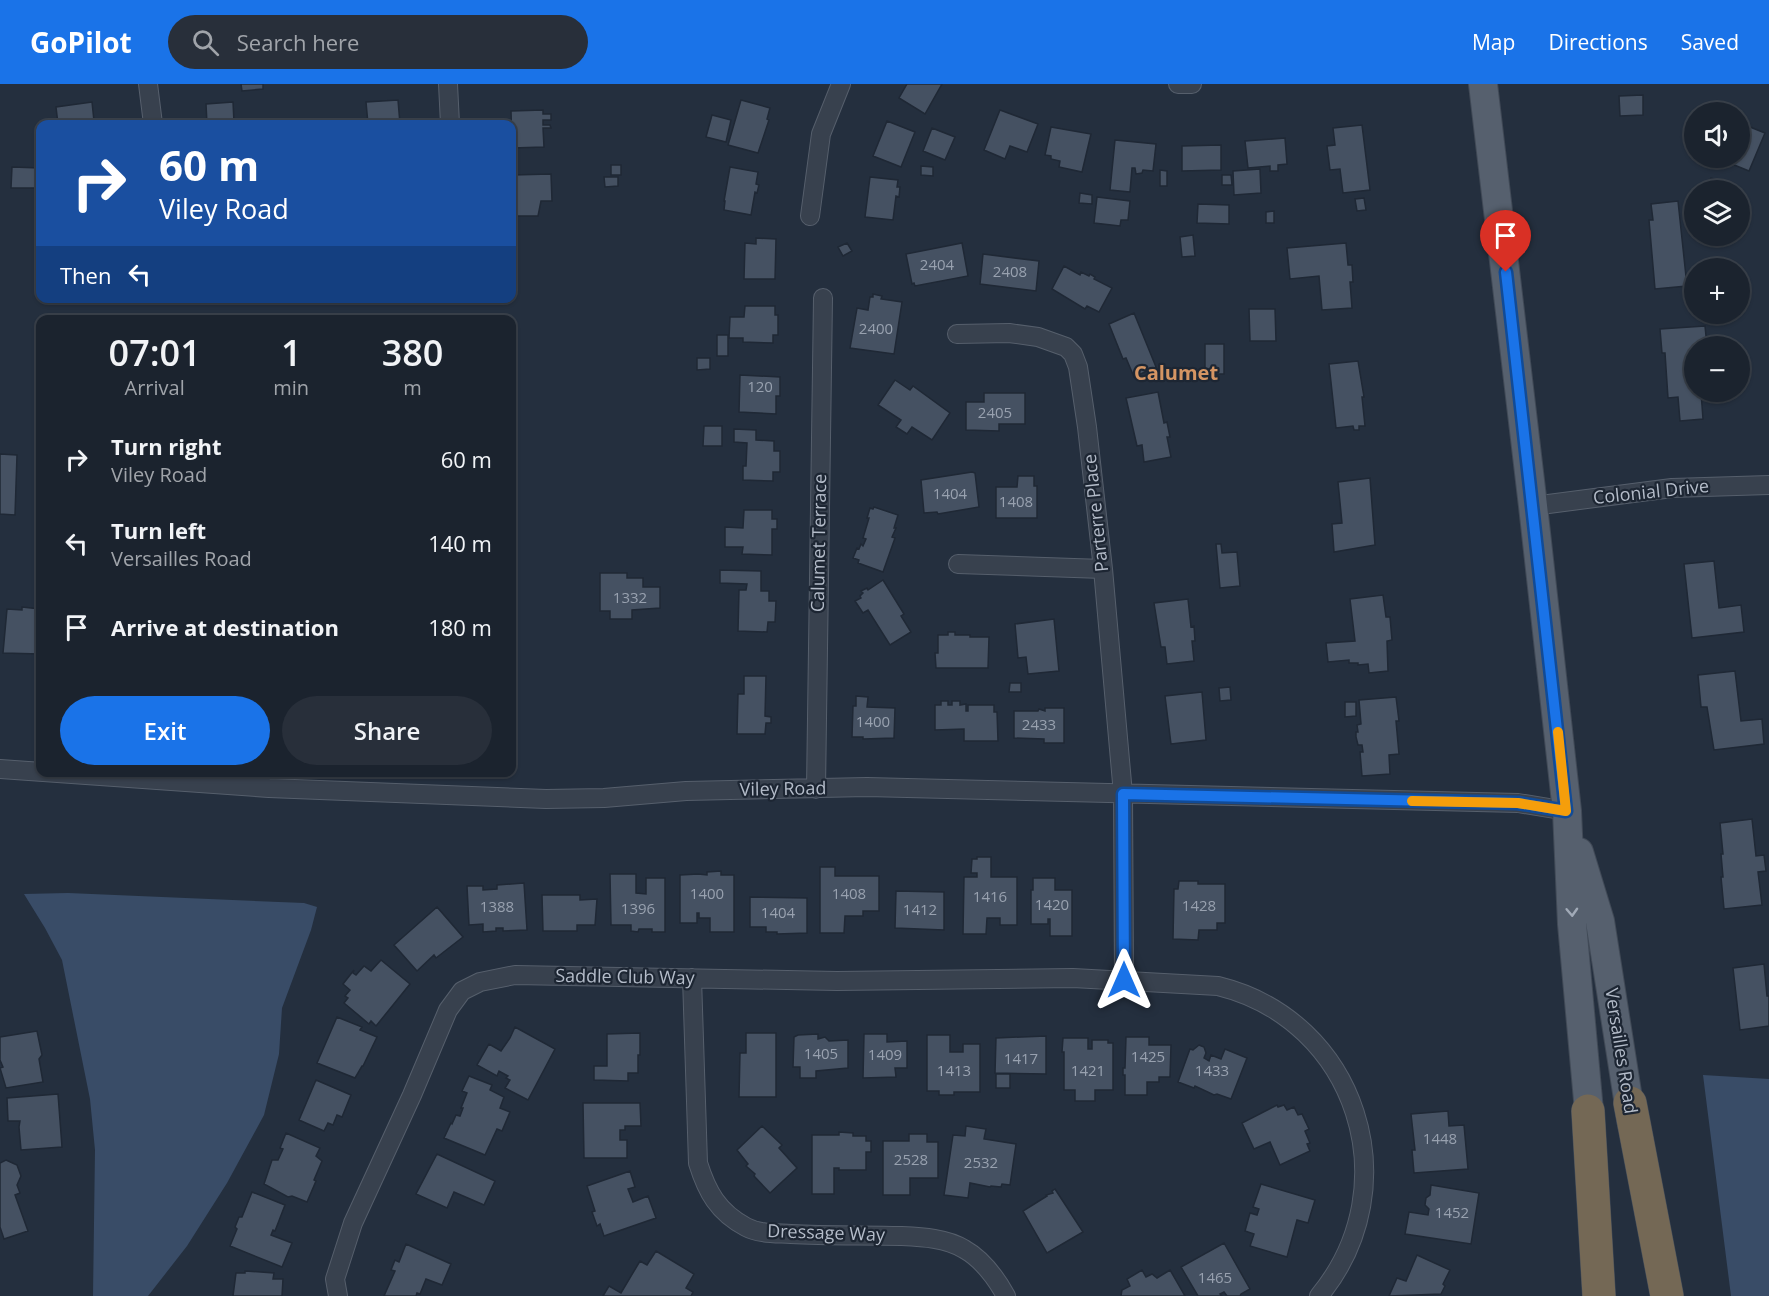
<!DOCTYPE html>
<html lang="en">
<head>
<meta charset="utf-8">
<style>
	body { margin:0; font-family:"Open Sans",sans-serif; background:#282f3a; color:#f1f3f6; height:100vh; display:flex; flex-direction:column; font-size:22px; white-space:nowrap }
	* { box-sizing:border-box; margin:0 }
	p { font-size:20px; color:#a0a4aa }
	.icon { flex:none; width:33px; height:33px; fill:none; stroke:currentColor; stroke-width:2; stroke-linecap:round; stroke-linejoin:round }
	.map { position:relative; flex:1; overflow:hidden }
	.drawer { position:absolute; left:36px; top:231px; width:480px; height:462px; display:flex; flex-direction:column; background:#1b232e; border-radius:12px; box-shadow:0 2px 4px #0004,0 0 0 2px #39404a }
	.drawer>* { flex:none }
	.guide { position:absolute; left:36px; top:36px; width:480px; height:183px; border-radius:12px; box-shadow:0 2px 4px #0004,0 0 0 2px #39404a; background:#1a4fa0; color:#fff; overflow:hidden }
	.fabs { position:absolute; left:1684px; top:18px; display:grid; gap:12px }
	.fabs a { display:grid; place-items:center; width:66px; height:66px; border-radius:50%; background:#1b232e; box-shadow:0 2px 4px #0004,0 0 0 2px #39404a; font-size:30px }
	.pin { position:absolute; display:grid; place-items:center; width:51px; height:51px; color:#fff; margin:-62px -26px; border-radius:50% 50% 50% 0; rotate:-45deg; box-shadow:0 0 6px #0007 }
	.pin .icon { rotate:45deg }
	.me { position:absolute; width:66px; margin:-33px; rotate:0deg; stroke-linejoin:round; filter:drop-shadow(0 0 4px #0008) }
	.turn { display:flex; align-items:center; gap:21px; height:126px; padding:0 24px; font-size:27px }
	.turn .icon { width:78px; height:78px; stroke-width:2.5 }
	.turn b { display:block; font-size:42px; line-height:51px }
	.then { display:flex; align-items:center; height:57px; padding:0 24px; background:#0003; gap:12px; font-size:22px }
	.eta { display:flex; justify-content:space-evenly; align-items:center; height:102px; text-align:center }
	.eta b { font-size:36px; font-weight:600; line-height:42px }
	.cta { display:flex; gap:12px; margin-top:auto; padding:12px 24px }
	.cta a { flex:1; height:69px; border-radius:36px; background:#1a73e8; color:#fff; font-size:24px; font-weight:600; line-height:69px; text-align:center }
	.cta a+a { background:#282f3a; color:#f1f3f6 }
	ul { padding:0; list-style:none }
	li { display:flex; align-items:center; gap:18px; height:84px; padding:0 24px }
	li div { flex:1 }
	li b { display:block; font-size:22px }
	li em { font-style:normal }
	header { display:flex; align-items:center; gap:36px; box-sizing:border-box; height:84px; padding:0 30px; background:#1a73e8; color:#fff }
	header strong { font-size:28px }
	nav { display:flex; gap:33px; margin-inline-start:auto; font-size:21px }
	.search { width:420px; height:54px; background:#282f3a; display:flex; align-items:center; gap:15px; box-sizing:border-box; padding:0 21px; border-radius:33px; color:#a0a4aa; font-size:22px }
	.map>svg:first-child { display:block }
	.water { fill:#394c67 }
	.building { fill:#455162; stroke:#1f2835; stroke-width:1.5 }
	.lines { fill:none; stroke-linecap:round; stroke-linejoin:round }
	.street-casing { stroke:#565f6c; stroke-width:20 }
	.primary-casing { stroke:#414a57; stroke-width:30 }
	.highway-casing { stroke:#434c59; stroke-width:34 }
	.street { stroke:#38414e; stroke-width:18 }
	.primary { stroke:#56606e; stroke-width:28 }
	.highway { stroke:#746855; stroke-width:33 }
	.oneway { stroke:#a1aab7 }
	.route-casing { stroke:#114b97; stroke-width:15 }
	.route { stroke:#1a73e8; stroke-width:10 }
	.slow { stroke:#f59e0b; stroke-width:10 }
	.labels { text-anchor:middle; stroke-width:4.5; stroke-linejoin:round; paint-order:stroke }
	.number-label { font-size:15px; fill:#98a1af }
	.street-label { font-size:18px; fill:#b4bcc9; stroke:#1d2633 }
	.neighbourhood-label { font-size:20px; font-weight:bold; fill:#d59563; stroke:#1d2633 }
</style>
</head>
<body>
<header>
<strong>GoPilot</strong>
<div class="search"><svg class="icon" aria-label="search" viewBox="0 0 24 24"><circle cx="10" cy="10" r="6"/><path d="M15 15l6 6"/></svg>Search here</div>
<nav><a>Map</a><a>Directions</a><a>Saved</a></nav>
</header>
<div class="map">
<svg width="1769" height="1212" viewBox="0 0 1769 1212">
	<rect width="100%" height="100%" fill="#242f3e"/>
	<path class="water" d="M68 809 304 819 317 823 311 846 282 924 279 970 264 1031 227 1099 187 1162 148 1212H93L95 1066 90 1015 62 876 45 844 24 810Z
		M1703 991 1769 995V1212H1731Z"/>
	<path class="building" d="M241 0H263V5L242 7Z
		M907 0H942L925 30 899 14Z
		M1643 11V31L1620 32 1619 12Z
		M398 16 400 40H368L366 18Z
		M741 16 770 24 767 35 769 36 758 69 728 61Z
		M92 18 94 37H88L89 40H58L56 23Z
		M233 18 234 38 239 37V40H207L206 20Z
		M543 26V30H551V36H543V41H550L551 44H543L544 63 512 64 511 27Z
		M1000 26 1038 40 1027 68 1010 62 1005 75 984 66Z
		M712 31 731 36 726 58 706 53Z
		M887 37 915 48 901 83 873 72Z
		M1740 39 1765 49 1749 87 1717 74H1740Z
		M1362 41 1370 106 1343 109 1340 85 1330 86 1327 62 1335 61 1333 44Z
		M1051 43 1091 50 1082 88 1059 83 1060 77 1051 75V72L1045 71Z
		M932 44 955 53 945 76 923 67Z
		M1285 54 1287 80 1278 81V87H1270V82L1248 84 1245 57Z
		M1115 56 1156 60 1153 87 1143 86 1142 89 1136 90 1135 84H1132L1130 108 1110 106Z
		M1221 61V86L1182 87V62Z
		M611 81H621V91H611Z
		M921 82 933 83V92L921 91Z
		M12 83 40 84V104H11Z
		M730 83 758 88 756 100 759 101 757 109 755 108 751 131 724 126 725 117H724Z
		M1260 85 1261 109 1234 111 1233 87Z
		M1160 86 1167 87V102H1160Z
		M551 90 552 117H541L538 132H512V91Z
		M1222 91H1231L1232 101H1222Z
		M604 93H618V102L605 103Z
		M870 93 898 96 897 103H900L899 113 896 112 893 136 865 133Z
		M1711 94 1724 99 1721 106H1707Z
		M1080 109 1092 111V120L1079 119Z
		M1097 113 1130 117 1128 136H1121L1120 142 1094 139Z
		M1364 114 1366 126 1357 127 1355 115Z
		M1678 117 1687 202 1655 205 1649 136H1653L1651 120Z
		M1198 120 1229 121V140L1197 139Z
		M1274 127V139H1266V128Z
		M1193 151 1195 172 1182 173 1180 153Z
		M756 154 776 155 775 195H744L745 159 756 160Z
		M847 159 852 167 843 172 838 163Z
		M962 159 968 192 915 202 914 199 912 200 906 170Z
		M1346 159 1348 181H1352L1353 198H1350L1352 224 1322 226 1319 192 1290 195 1287 164Z
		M983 170 1039 177 1036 207 980 200Z
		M1064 182 1080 191 1081 188 1089 192 1090 190 1095 193 1094 195 1112 204 1099 228 1087 222 1085 225 1052 205Z
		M873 210 882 212 881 215 902 218 894 270 850 264 857 224 868 226 870 213H873Z
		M745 222H775V231H778V251H773V259L743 258V254H729L730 233H744Z
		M1249 225H1275L1276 257H1250Z
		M1134 229 1156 283 1134 293 1126 274 1123 275 1109 240Z
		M1705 242 1707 262H1695V308H1701L1703 335 1680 337 1678 313 1668 314 1665 269H1662L1660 245Z
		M717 251H728V272H717Z
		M1205 260H1224V290H1205Z
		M697 274H710V285L697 286Z
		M1358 277 1364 313H1362L1365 342H1359V346H1354L1353 342 1336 344 1329 280Z
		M740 291 780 293V312H776V330L739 328Z
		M895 296 910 306 913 302 950 329 932 356 912 343 907 350 896 343 901 336 878 321Z
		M1158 308 1164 339 1167 338 1170 353H1167L1171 373 1144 378 1142 361 1137 362 1126 314Z
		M984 309H1025V340H999V347L966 346V318H984Z
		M704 342H722V362H703Z
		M734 345 756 346V356L774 357V367H780V388H773V397L743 396V382H746L747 359 734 358Z
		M0 370 17 371 15 431 0 430Z
		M972 388 975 389 979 423 938 430 937 428 924 429 921 396Z
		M1018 392H1034V402H1037V434H996V403H1017Z
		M1370 394 1375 461 1334 468 1332 440 1342 439 1338 398Z
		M874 423 898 431 894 444H896L892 453 895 454 883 488 858 479 859 476 853 474 857 464 859 465 861 460 863 462 866 455 863 454 869 434H867L870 424 873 425Z
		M744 426H772V435H777V445H772V471L742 470 743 463H725V443L743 444Z
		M1216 460H1221L1222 469 1237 468 1240 502 1220 504Z
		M1714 477 1719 524 1741 521 1744 548 1692 554 1684 480Z
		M720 486 761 487V507H769V517H776L775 538H768L767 548 738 547 739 506H746L747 500 720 499Z
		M600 489H627V494H643V503H660V524L632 526V535H610V527H600Z
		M883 496 904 530 901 532 911 548 890 561 868 526 863 529 855 517 861 514 860 512 863 509 861 507 867 504 868 506Z
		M1383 511 1386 533H1390L1392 556 1387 557 1388 587 1369 589 1368 580 1358 581V579H1349V576L1328 578 1326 559 1355 557 1350 515Z
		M1188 515 1191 543 1194 542 1195 557H1192L1194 577 1167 580 1165 563H1161L1154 519Z
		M22 523 40 525V570L3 569 7 525 22 526Z
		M1054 535 1059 587 1028 590 1026 573 1018 574 1015 540Z
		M948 548H955V551H970V553H989L988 584H936L935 569H938V551H948Z
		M1735 587 1741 637 1762 635 1764 660 1714 666 1707 623H1701L1698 591Z
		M744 592H766L765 632 771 633V639H766L765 650H737L738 610H744Z
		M1010 599H1021V608H1009Z
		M1230 603 1231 616 1220 617 1219 604Z
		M1202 608 1206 656 1171 660 1165 612Z
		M856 612 868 613 867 623 895 624 894 654 863 655V653H852L853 622H856Z
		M1396 613 1399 637H1396L1399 670 1389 671 1390 690 1362 692 1360 668H1363L1362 661H1358L1356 653V648H1358L1357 641 1361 640 1359 616Z
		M941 617H948V621H952V617H960V621L966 620V627H968V621H994V628H997L998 657H964V645L935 646V621H941Z
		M1345 618H1356V632L1345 633Z
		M1045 624H1064V659H1044V655L1014 654V627H1038L1039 625 1045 627Z
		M1752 735 1756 772 1764 771 1766 787 1758 788 1762 821 1724 825 1721 793H1723L1721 770H1723L1720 739Z
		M977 773H991V793H1017V841H1000V834H987L986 850H963L964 793H977V789H971L972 775H977Z
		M820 783H835V792H879V827H863V832H845L844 849H820Z
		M721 787V791H734V848H710V834H699V829H697V839H680V791L698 790 707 791V788Z
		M610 790H636V809L646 810V794H665V848H652V845H639L638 848 631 847V841H611Z
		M1033 794H1055V806H1072V852H1050V835H1048V840H1031V806H1033Z
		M1179 797H1198V800H1225V839H1217V846H1199L1198 856 1173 855 1174 805H1178Z
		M524 799 527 846 503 847V844H496V847L483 848V840L469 841 467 802H483V806L497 805V801Z
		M896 807 944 808V846L895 844Z
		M542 811H580V816L597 815 595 841H577V847H543Z
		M750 813 807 814V849L777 850V848H766V843H750Z
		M437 823 463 853 436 874 434 871 417 887 394 861Z
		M381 876 410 900 376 942 371 937 369 940 344 919 348 914 345 912 350 906 343 900 354 886 353 889 356 891 364 882 371 887Z
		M1764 880 1767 912H1769V942L1740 946 1733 884Z
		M337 933 362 943 360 946 377 953 363 982H362L355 994 317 979Z
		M515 943 555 965 528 1016 505 1004 510 996 506 994 508 992 499 987 497 992 477 981 489 960 501 967 510 954Z
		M37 947 42 971 39 975 43 998 6 1004 0 984 3 983 0 976V953Z
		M640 949V971H638V989H628V997L594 996V982H607V950Z
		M746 949H776V1013H739L740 969H746Z
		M818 950V955L825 953 829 957 848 956V984L816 987V994H800V983H793L794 953 798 951Z
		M864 950H887V958L907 957V984H895L896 993 863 994Z
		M927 951H950V968H963V960H980V1008H954V1011H939V1007H927Z
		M1046 952V990L995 989 996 954Z
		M1126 953H1149V961H1171L1170 993H1159V998H1147V1011H1125V991H1123V984H1125Z
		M1063 954H1088V965H1092V956H1108V959H1113V1006H1095V1017H1075V1006H1064V968H1062Z
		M1199 961 1204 963 1206 969 1204 974 1209 977 1211 971 1221 975 1225 965 1247 974 1231 1015 1217 1010 1214 1011 1195 1002 1194 1004 1178 998 1190 965 1193 966Z
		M996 990H1010V1004H996Z
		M469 992 492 1001 490 1006 504 1013 500 1024 510 1028 502 1047 497 1045 485 1071 444 1054 451 1039 452 1040 456 1031 460 1032 463 1024H461L467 1009 462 1007Z
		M316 996 351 1011 342 1033 337 1031 333 1041 328 1039 324 1047 299 1036Z
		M58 1010 62 1063 21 1066 19 1043 20 1037H8L7 1014Z
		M583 1019H640L641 1042H625V1046H620V1056H627V1074H584Z
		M1277 1021 1278 1023 1284 1021 1287 1026 1294 1023 1298 1031 1302 1030 1309 1045 1305 1047 1310 1059 1307 1060 1310 1067 1280 1081 1270 1058 1254 1065 1242 1039Z
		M1448 1027 1449 1042 1464 1041 1468 1085 1414 1089 1412 1066H1415L1411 1030Z
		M762 1042 782 1061 779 1064 797 1084 770 1109 754 1092 755 1090 746 1082 748 1080 737 1066Z
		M966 1042 986 1045 984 1055 1016 1060 1010 1101 1002 1100 1001 1103 991 1102 990 1103 970 1099 968 1114 944 1111 953 1051 965 1052Z
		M839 1048 853 1049V1052H866V1057H871V1068H866V1086H839V1084H834V1110H812V1051H839Z
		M286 1049 320 1064 316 1072 322 1077 314 1096 316 1097 307 1118 292 1112 288 1113 264 1100 272 1076H278L283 1065 280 1064Z
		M909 1050H927V1058H938V1094H910V1111H883V1057H909Z
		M437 1070 495 1097 484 1121 454 1108 447 1124 416 1110Z
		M6 1076 17 1081 21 1092 17 1101 20 1109 15 1111 28 1147 4 1155 0 1143V1079Z
		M630 1087 635 1103 628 1105 633 1118 648 1112 656 1134 604 1152 600 1140 597 1142 592 1128 595 1127 587 1102Z
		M1261 1100 1315 1116 1308 1139 1297 1136 1287 1173 1250 1162 1254 1150 1245 1147 1250 1129 1257 1131 1259 1125 1253 1123Z
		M1431 1101 1479 1109 1471 1160 1405 1150 1409 1128 1428 1131 1429 1125 1425 1121 1426 1114 1430 1111Z
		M1055 1105 1083 1148 1047 1169 1023 1127 1047 1112 1046 1111 1053 1109 1052 1107Z
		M252 1108 285 1121 275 1147 273 1146 271 1151 292 1159 282 1183 230 1162 237 1145 235 1143 239 1133H242Z
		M1224 1159 1250 1205 1241 1210 1240 1212H1227L1224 1208 1220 1210 1222 1212H1198L1181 1183Z
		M406 1160 451 1180 442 1201 426 1195 420 1210 417 1209 416 1212H384L395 1187 391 1186 395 1176 399 1178Z
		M656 1167 694 1190 686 1204 693 1208 691 1212H603L609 1202 621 1209 640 1177 647 1181Z
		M1417 1171 1450 1186 1443 1200 1445 1202 1441 1210 1389 1212 1397 1194 1406 1197Z
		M1142 1186 1146 1193 1152 1190 1157 1194 1170 1186 1185 1212H1121L1122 1206 1130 1202 1127 1195Z
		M245 1187 274 1189 273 1195H283L282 1212H233L236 1189H245Z"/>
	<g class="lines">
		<defs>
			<path id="street" d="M148 0 153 40
				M448 0 450 40
				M1178 0H1192
				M810 132 821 50 841 0
				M957 250 1009 249 1038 253 1066 263 1073 270 1078 283 1087 343 1103 485 1123 710 1124 896
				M1533 422 1672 404 1769 401
				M958 480 1103 485
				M0 685 269 704 546 715 604 714 686 707 867 703 1518 719 1567 727
				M816 705 823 214
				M692 894 698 1079C707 1108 718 1128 746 1143 759 1150 776 1149 791 1150 828 1152 864 1151 901 1152 922 1153 946 1154 964 1165 982 1175 996 1194 1006 1212
				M338 1212 335 1195 353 1139 412 1011 448 926 462 907 480 898 515 891 837 897 1073 894 1218 902C1357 936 1410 1102 1319 1212"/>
			<path id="primary" d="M1483 0 1533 422 1567 727 1572 840 1591 1049
				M1579 768 1600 837 1632 1040"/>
			<path id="highway" d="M1630 1019 1667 1212
				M1588 1027 1599 1212"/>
		</defs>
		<use href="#street" class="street-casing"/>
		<use href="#primary" class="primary-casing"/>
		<use href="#highway" class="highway-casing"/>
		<use href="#street" class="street"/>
		<use href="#primary" class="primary"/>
		<use href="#highway" class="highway"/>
	</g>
	<defs><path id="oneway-chevron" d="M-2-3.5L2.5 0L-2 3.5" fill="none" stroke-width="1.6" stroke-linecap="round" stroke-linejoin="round" transform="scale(1.5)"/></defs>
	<use class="oneway" href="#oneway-chevron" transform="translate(1572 828) rotate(87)"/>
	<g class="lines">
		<defs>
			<path id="route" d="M1124 896 1123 710 1518 719 1566 727 1506 188"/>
		</defs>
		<use href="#route" class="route-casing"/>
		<use href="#route" class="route"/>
		<path class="slow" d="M1412 717 1518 719 1566 727 1558 648"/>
	</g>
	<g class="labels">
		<g class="number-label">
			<text x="937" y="186">2404</text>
			<text x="1010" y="193">2408</text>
			<text x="876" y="250">2400</text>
			<text x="760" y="308">120</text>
			<text x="995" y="334">2405</text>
			<text x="950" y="415">1404</text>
			<text x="1016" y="423">1408</text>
			<text x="630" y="519">1332</text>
			<text x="873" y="643">1400</text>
			<text x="1039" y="646">2433</text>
			<text x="707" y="815">1400</text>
			<text x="849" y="815">1408</text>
			<text x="990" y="818">1416</text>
			<text x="1052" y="826">1420</text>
			<text x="1199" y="827">1428</text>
			<text x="497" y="828">1388</text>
			<text x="638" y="830">1396</text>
			<text x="920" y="831">1412</text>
			<text x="778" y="834">1404</text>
			<text x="821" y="975">1405</text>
			<text x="885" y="976">1409</text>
			<text x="1148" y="978">1425</text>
			<text x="1021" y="980">1417</text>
			<text x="954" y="992">1413</text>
			<text x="1088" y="992">1421</text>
			<text x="1212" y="992">1433</text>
			<text x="1440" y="1060">1448</text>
			<text x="911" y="1081">2528</text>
			<text x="981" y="1084">2532</text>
			<text x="1452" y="1134">1452</text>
			<text x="1215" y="1199">1465</text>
		</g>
		<g class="street-label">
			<text transform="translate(1651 408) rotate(-6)" y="6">Colonial Drive</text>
			<text transform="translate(1096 429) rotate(-96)" y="6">Parterre Place</text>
			<text transform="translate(819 459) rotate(-89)" y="6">Calumet Terrace</text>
			<text transform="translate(783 705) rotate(-1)" y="6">Viley Road</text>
			<text transform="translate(625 893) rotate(1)" y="6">Saddle Club Way</text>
			<text transform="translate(1621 967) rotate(81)" y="6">Versailles Road</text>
			<text transform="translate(826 1149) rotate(2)" y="6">Dressage Way</text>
		</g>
		<g class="neighbourhood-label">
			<text x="1176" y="296">Calumet</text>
		</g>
	</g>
</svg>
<div class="fabs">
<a><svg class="icon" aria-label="sound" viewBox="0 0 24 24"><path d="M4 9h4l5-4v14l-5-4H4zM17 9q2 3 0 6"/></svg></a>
<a><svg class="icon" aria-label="layers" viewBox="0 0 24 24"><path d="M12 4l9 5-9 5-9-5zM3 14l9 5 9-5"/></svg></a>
<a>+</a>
<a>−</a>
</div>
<div class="pin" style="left:1506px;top:188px;background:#d93025"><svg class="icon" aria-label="arrive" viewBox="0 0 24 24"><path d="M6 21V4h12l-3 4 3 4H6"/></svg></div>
<svg class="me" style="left:1124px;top:896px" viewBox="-20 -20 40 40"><path d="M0-17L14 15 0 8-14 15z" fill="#1a73e8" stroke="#fff" stroke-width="4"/></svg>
<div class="guide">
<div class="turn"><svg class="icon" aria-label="right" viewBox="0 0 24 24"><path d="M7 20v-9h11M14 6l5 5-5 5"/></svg><div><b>60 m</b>Viley Road</div></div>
<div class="then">Then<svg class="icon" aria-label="left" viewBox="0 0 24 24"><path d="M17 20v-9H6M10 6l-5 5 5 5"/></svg></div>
</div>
<section class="drawer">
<div class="eta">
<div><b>07:01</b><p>Arrival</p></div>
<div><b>1</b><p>min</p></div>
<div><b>380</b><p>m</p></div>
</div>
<ul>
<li><svg class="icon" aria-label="right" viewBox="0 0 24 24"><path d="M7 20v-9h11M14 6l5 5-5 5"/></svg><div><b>Turn right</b><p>Viley Road</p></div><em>60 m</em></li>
<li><svg class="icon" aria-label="left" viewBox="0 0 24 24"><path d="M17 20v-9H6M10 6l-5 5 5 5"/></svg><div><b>Turn left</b><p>Versailles Road</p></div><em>140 m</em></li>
<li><svg class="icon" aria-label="arrive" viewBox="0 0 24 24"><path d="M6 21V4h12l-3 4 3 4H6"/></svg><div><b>Arrive at destination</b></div><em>180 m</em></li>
</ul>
<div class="cta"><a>Exit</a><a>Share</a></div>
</section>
</div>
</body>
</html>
